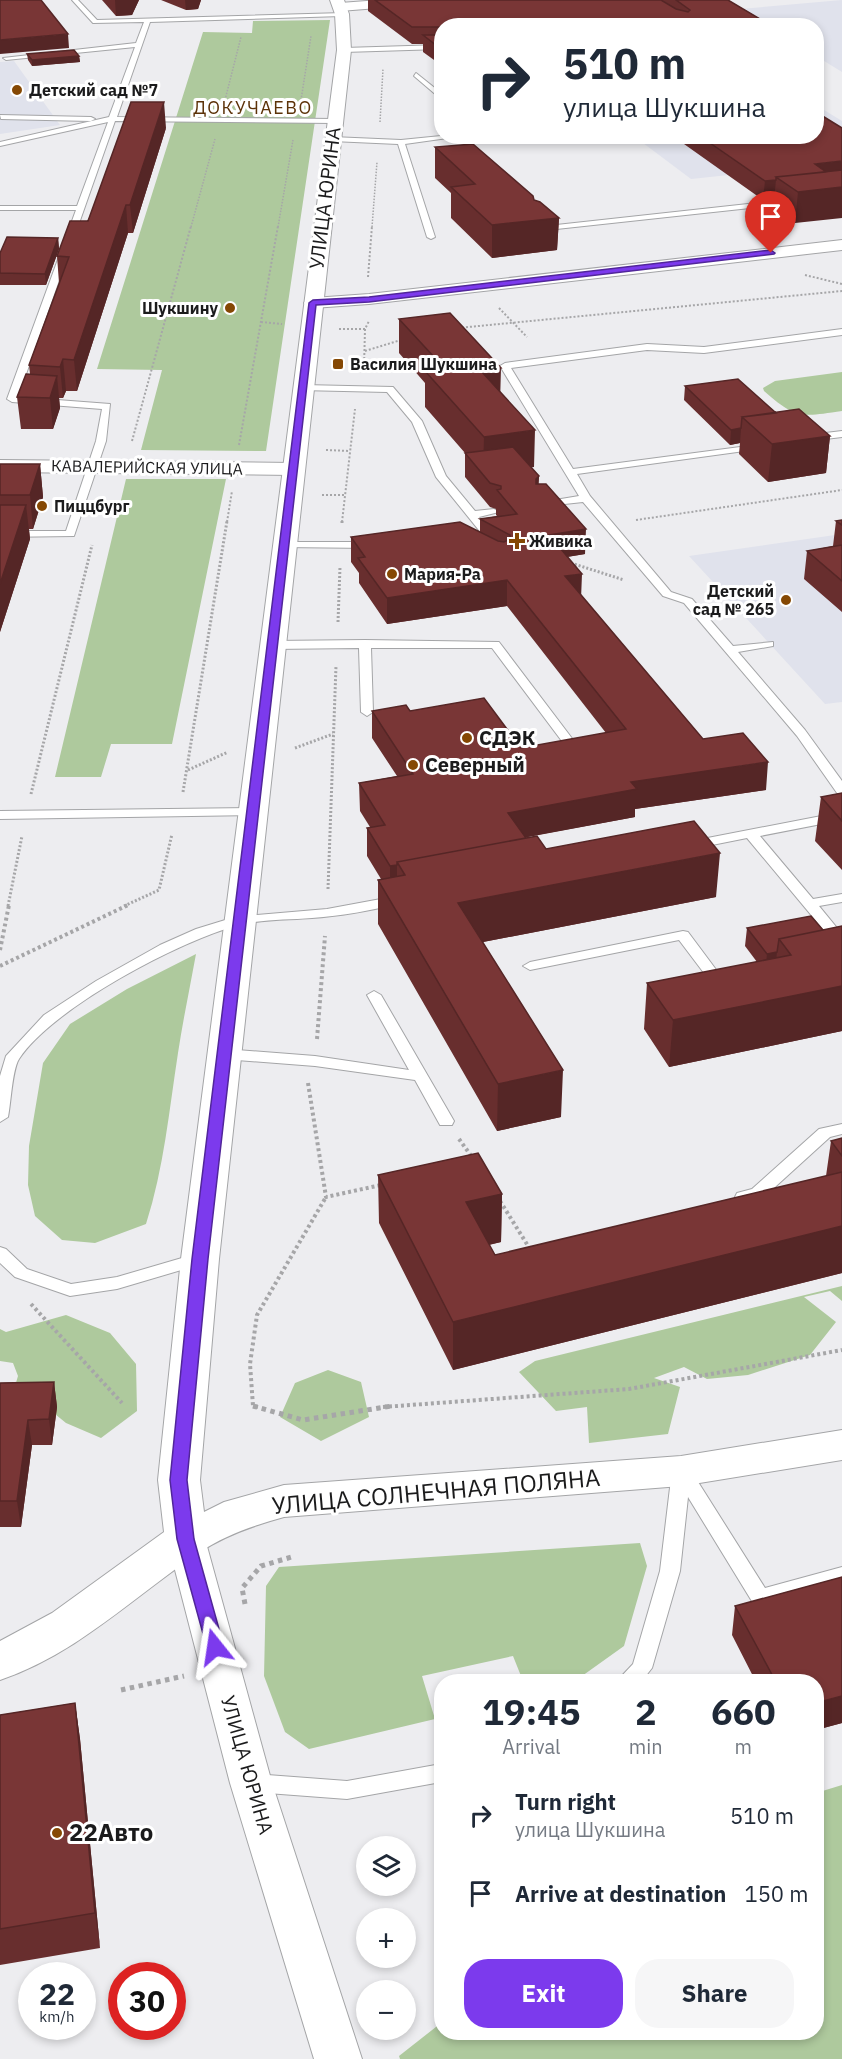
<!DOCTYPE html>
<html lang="en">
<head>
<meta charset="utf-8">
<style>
	body { margin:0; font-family:"IBM Plex Sans",sans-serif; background:#f6f6f7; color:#1f2937; height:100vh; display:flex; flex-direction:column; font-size:22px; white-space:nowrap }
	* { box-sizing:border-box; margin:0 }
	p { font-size:20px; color:#747a83 }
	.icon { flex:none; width:33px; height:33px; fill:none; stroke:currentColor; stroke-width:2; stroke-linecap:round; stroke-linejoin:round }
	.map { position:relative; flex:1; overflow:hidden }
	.sheet { position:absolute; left:434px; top:1674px; width:390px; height:366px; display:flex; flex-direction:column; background:#fff; border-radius:24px; box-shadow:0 3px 9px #0003 }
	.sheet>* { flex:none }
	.guide { position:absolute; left:434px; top:18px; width:390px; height:126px; border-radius:24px; box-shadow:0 3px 9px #0003; background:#fff; color:#1f2937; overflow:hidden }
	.controls { position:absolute; left:356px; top:1836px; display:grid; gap:12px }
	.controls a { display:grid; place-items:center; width:60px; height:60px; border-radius:50%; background:#fff; box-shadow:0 3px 9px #0003; font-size:30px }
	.speed { position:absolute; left:18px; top:1962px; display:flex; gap:12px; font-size:30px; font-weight:700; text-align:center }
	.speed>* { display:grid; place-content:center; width:78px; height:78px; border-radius:50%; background:#fff; box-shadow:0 3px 9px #0003; line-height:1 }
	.speed small { font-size:15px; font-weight:400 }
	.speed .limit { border:9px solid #d22; background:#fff; color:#111 }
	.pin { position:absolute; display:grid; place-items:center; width:51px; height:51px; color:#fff; margin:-62px -26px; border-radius:50% 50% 50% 0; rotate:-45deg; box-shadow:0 0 6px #0007 }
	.pin .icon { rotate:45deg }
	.me { position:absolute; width:66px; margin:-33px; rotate:345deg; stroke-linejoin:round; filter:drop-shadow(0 0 4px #0008) }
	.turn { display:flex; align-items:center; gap:21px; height:126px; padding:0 30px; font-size:27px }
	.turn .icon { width:78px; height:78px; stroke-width:2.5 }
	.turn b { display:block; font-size:42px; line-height:51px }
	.eta { display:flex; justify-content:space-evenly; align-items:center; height:102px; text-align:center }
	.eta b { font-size:36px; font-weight:700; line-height:42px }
	.button { display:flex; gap:12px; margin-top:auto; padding:12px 30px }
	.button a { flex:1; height:69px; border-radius:24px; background:#7c3aed; color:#fff; font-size:24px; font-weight:700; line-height:69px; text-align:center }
	.button a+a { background:#f6f6f7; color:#1f2937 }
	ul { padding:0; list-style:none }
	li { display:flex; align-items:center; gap:18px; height:78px; padding:0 30px }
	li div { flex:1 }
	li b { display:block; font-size:22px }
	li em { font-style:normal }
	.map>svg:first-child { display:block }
	.built { fill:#e0e2ec }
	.green { fill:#aec99d }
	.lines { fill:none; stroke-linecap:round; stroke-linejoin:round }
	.service-casing { stroke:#a4a5a7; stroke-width:2 }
	.minor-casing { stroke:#a4a5a7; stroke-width:2 }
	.tertiary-casing { stroke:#a4a5a7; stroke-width:2 }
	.path-far4 { stroke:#a6a6a8; stroke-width:1.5; stroke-dasharray:1.5 1.5; stroke-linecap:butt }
	.path-far3 { stroke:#a6a6a8; stroke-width:2; stroke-dasharray:2 2; stroke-linecap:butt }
	.path-far2 { stroke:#a6a6a8; stroke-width:3; stroke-dasharray:2 2; stroke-linecap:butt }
	.path-far1 { stroke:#a6a6a8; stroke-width:4; stroke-dasharray:3 3; stroke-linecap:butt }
	.path { stroke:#a6a6a8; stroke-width:5; stroke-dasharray:4.5 4.5; stroke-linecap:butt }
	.service { fill:#fff; fill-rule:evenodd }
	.minor { fill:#fff; fill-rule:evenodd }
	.tertiary { fill:#fff; fill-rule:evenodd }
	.wall { fill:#682e2e }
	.shaded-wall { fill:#552626 }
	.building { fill:#793636; stroke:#552626; stroke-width:1.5 }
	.route { fill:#7c3aed; stroke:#51269a; stroke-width:1.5 }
	.poi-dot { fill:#854804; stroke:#fff; stroke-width:2 }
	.labels { text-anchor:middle; stroke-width:6; stroke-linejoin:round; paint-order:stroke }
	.far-poi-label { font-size:16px; font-weight:bold; fill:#1b1b1c; stroke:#fff; text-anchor:start }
	.far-street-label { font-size:16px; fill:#1b1b1c; stroke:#fff }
	.far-neighbourhood-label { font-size:18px; letter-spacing:1.5px; fill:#5c3208; stroke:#fff }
	.street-label { font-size:20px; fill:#1b1b1c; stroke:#fff }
	.poi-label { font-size:20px; font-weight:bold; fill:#1b1b1c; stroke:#fff; text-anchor:start }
	.near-street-label { font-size:24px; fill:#1b1b1c; stroke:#fff }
	.near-poi-label { font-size:24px; font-weight:bold; fill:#1b1b1c; stroke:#fff; text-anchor:start }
</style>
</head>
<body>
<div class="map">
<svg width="842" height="2059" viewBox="0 0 842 2059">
	<rect width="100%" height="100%" fill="#ededf0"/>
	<path class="built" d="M842 0V72L816 56V26L767 25 740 9Z
		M14 61 60 125 0 134V62Z
		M816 105 842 121V163L691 179 635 137 816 136Z
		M842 534V702L825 704 689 556Z"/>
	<path class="green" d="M330 20 266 451 141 450 162 370 97 369 203 32 252 33 253 21Z
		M842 372V411C801 417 796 419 764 391L763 388 775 381Z
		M126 479H226L172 744H111L101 777H55Z
		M196 954C190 987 183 1020 178 1053 169 1111 164 1168 146 1224L95 1243 62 1240 35 1216 28 1185 29 1146 43 1063 70 1024 127 989Z
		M842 1286V1301L830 1291 804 1297 836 1322 810 1355 748 1375 707 1379 684 1367 654 1378 680 1387 668 1434 589 1443 587 1407 556 1411 519 1372 535 1361Z
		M66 1315 110 1333 136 1364 137 1411 101 1438 66 1423 39 1401 12 1396 18 1376 13 1363 0 1361V1329L6 1332Z
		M328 1370 361 1382 369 1417 321 1441 280 1417 295 1383Z
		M640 1543 647 1566 624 1646 575 1681H523L513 1656 422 1676 435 1719 309 1749 285 1732 264 1676 266 1586 279 1567Z
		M842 1785V2059H400L399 2056 441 2023V2032H816V1793Z"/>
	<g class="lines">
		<defs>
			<path id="service" d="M72 0H78L97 20 344 13 342 16 150 22 117 117 335 119 339 121 335 123 115 121 18 397 110 404 106 441 74 536 0 537V531H66L96 441 102 409 12 402 7 399 76 210H0V206H77L108 122 0 146V142L109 117 135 47 6 60 3 58 136 43 144 22 93 23Z
				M441 45V49L344 52 341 50 344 48Z
				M416 73 441 93V99L414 76Z
				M0 115 91 117 95 119 91 121 1 119Z
				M441 136H462L405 144 435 237 431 239 427 237 398 144 332 141 328 139 332 137 401 140Z
				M794 199 798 201 797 203 538 231 534 229 538 227Z
				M842 329V335L704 353 647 350 511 368 573 469 763 444 764 446 759 449 577 474 590 496 671 592 692 599 733 646 773 642V646L738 652 805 730 842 781V794L837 793 797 736 684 603 663 596 583 502 537 507V503L579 496 500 366 505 363 647 344 704 347Z
				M303 385 393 387 422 421 446 476 475 511 494 509 499 512 479 517 495 537 494 539H486L436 477 412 422 387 392 300 390 298 388Z
				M842 431V437L809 441 804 438 809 435Z
				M285 542H371L376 545 371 548 281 547V543Z
				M365 640 499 642 577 745 571 749 567 748 492 648H371L373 712 367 716 361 712 359 648 272 649 266 645 272 641Z
				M252 808 257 809 259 812 257 815 0 819V811Z
				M842 812V820L760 836 813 899 842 894V902L819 906 842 934V947L837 946 747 838 692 849 685 845 692 841Z
				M397 896 402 897 404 900 402 903C373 910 342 916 312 918 288 920 262 919 239 925 181 940 52 1008 19 1059 12 1070 11 1103 8 1117L0 1122V1076L6 1056 44 1015 96 981 160 945 196 929 235 917 327 909Z
				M683 931 688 932 726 983 728 986 726 989H716L679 940 530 970 523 966 530 962Z
				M374 991 381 995 454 1121 452 1125H440L415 1080 315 1066 224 1059 216 1054 224 1049 315 1056 409 1070 367 995Z
				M842 1124V1134L830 1137 764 1197 743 1202 737 1201 735 1197 737 1193 752 1189 819 1129Z
				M0 1247 6 1249 27 1269 71 1284 117 1277 199 1253 205 1255 207 1259 205 1263 117 1289 70 1296 15 1277 0 1263Z
				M681 1464 688 1466 765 1588 842 1567V1583L760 1605 753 1603 688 1497 680 1571 652 1668 641 1682H616L633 1664 660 1571 672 1471 674 1466Z
				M441 1764V1782L347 1799 254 1792 246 1789 243 1783 246 1777 254 1774 347 1781Z"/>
			<path id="minor" d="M380 0H434L428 4 340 11 334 7 340 3Z
				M842 240V250L369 304 313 308 307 307 304 303 307 299 313 298 369 294Z
				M0 460 293 463 300 465 303 469 300 473 293 475 0 472Z
				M186 1524 200 1528 205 1539 272 1783 362 2059H314L230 1783 167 1539 172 1528Z"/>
			<path id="tertiary" d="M330 0H344L349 14 351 50 219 1259 200 1480 204 1512 224 1502 284 1485 681 1456 842 1430V1460L681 1486 284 1517C255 1525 225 1535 200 1552 134 1596 77 1654 0 1680V1641L52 1613 164 1532 158 1480 181 1259 337 50 335 14Z"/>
		</defs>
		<use href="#service" class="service-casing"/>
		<use href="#minor" class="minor-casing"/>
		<use href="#tertiary" class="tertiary-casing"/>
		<path class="path-far4" d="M225 100 241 37
			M301 100 311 36
			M380 122 383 69
			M191 227 215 139
			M278 227 293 140
			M372 227 377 162"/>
		<path class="path-far3" d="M805 275 842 284
			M368 277 372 226
			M499 308 527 337
			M261 322 282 324
			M458 328 842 291
			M339 329H365
			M365 351 404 339
			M364 367 365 329 369 321
			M132 441 191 226
			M239 445 278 226
			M326 450 349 451
			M322 495H345
			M636 520 842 490
			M227 522 232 491
			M342 522 355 409"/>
		<path class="path-far2" d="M342 523V521
			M571 563 624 580
			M338 622 340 567
			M295 748 333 734
			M188 770 228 752
			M183 792 227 521
			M31 794 92 545
			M328 889 336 666
			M8 906 22 836
			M124 906 159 890 172 834"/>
		<path class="path-far1" d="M0 950 9 905
			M0 966 128 905
			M317 1039 325 936
			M308 1083 326 1197 381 1185
			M459 1139 472 1157
			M500 1201 530 1249
			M31 1304 122 1403
			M258 1407 253 1406 250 1364 257 1315 326 1197
			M383 1407 629 1389 842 1350"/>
		<path class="path" d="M253 1406 303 1420 392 1406
			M245 1604 242 1588 261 1566 295 1556
			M121 1690 184 1676"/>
		<use href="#service" class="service"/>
		<use href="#minor" class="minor"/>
		<use href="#tertiary" class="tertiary"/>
	</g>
	<path class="wall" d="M102 0H139L132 15 116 16Z
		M161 0H201L198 9 186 10Z
		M368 0H728L772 26H441V65L423 52V44H412L368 11Z
		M27 54 79 56 80 62 32 66 28 60Z
		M166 128 133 233H128L77 391H66L63 398H59L60 408 53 429H21L17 397 30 374 29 365 59 283 57 256Z
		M683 136H816L795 223 773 208 774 199 763 200 684 144Z
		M435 147 534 200 559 218 557 250 492 258 451 218V193L435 178Z
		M58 238 59 249 46 285H0V253Z
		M399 319 501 393 534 467H531L539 476 538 484 585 554 567 557 581 595 703 739 766 790 635 809V817L526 837 546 849 716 897 483 942 561 1117 497 1131 378 924V880L381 879 367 856V828L370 827 360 811 359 783 397 776 372 738V711H410L521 748 606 733 507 606 387 624 359 583V573L351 562V537L480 532V519L497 516 496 515V509L490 507 465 477V453L425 407V383L399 353Z
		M685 386 776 413 830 436 826 473 768 482 739 454 740 443 730 445 684 400Z
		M0 464H40L43 497 33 529H29L30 539 0 632Z
		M842 520V612L804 579 807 551 833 546 836 521Z
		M842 793V870L815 841 821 797Z
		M842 926V1031L669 1067 644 1029 647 983 757 962 745 946 747 928 823 930Z
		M842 1138V1273L453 1370 379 1223 378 1175 502 1194 501 1242 489 1245 495 1255 826 1176 831 1141Z
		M54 1382 57 1407 52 1445H32L21 1527H0V1383Z
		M842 1577V1723L816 1730V1682H756L732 1635 735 1606Z
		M75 1703 80 1739 100 1948 0 1965V1715Z"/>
	<path class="shaded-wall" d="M115 0H139L132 15 116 16Z
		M185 0H201L198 9 186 10Z
		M68 34 69 48 0 54V40Z
		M79 56 80 62 32 66V60Z
		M164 102 166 128 133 233 130 205Z
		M842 161V218L795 223 798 192 815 164Z
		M776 180 774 199 763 200 765 181Z
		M126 205 128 233 77 391 74 360Z
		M559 218 557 250 492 258V225Z
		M58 238 59 249 46 285 45 274Z
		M63 359 66 391 63 398 60 367Z
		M501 368 500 403 471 371Z
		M57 376 60 408 53 429 50 398Z
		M741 428 740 443 730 445 731 430Z
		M535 430 534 467 483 474 484 437Z
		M830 436 826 473 768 482 772 444Z
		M40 464 43 497 33 529 30 495Z
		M539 476 538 501 536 479Z
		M26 505 30 539 0 632V584Z
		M586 529 585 554 548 560 549 535Z
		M582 574 581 599 565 576Z
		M507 580V606L387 624V598Z
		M768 762 766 790 635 809V817L507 841 508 813 631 782Z
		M720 853 716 897 457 947 458 903Z
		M397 865V894L390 895V866Z
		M777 952 775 971 765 973 767 954Z
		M842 986V1031L669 1067 673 1020Z
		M563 1070 561 1117 497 1131 498 1084Z
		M502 1194 501 1242 465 1250 466 1202Z
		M842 1226V1273L453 1370V1322Z
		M54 1382 57 1407 52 1445 49 1419Z
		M28 1420 32 1445 21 1527 17 1501Z
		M842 1696V1723L816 1730V1703Z
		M75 1703 80 1739 100 1948 95 1913Z"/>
	<path class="building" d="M0 0H41L68 34 0 40Z
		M375 0H661L676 9 688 12 690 10 676 0H728L772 26H441V27H412Z
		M423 35H441V49Z
		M74 50 79 56 32 60 27 54Z
		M131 102H164L130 205H126L74 360 63 359 60 367 29 365 69 257 57 256 70 221H88Z
		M816 112 842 128V161L815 164 826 172 776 177V180L765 181 700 136H816Z
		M473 144 533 196 534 200 540 202 559 218 492 225 451 187 475 184 435 147Z
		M842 170V187L798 192 776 177Z
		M7 237 58 238 45 274 0 273V253Z
		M450 313 501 368 471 371H481L535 430 484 437 425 371H447L399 319Z
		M26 374 57 376 50 398 17 397Z
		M738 379 776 413 742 417 741 428 731 430 685 386Z
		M799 409 830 436 772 444 742 417Z
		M513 447 539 476 536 479V484H546L586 529 549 535 582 574 565 576 703 739 743 733 768 762 631 782 637 789 508 813 526 838 397 862V865L390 866 367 828 385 825 359 783 413 774 372 711 406 705 410 711 484 698 521 748 626 729 507 580 387 598 358 558 365 557 351 537 460 522 498 541 504 542 510 539V535L480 519 517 514 497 490 501 489V486L490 483 465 453Z
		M0 464H40L30 495H0Z
		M0 505H26L0 584Z
		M842 520V525L836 521Z
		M842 545V581L807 551Z
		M842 793V821L821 797Z
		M694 821 720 853 458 903 563 1070 498 1084 378 880 405 875 397 862 537 836 546 849Z
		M811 916 823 930 779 939 777 952 767 954 747 928Z
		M842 926V986L673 1020 647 983 791 955 779 939Z
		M842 1138V1156L831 1141Z
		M478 1153 502 1194 466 1202 495 1255 842 1172V1226L453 1322 378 1175Z
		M54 1382 49 1419 28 1420 17 1501H0V1383Z
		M842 1577V1696L816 1703V1682H776L735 1606Z
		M75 1703 95 1913 0 1929V1715Z"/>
	<path class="route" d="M771 250 775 253 774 254 369 302 316 305 208 1259 187 1480 194 1539 224 1647 221 1652 215 1655 208 1652 177 1539 170 1480 192 1259 309 303 313 300 369 297Z"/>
	<g class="poi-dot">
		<circle cx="17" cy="90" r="6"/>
		<circle cx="230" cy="308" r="6"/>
		<rect x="332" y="358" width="12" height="12" rx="3"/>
		<circle cx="42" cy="506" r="6"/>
		<path d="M514 532h6v6h6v6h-6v6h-6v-6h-6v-6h6z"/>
		<circle cx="392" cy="574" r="6"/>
		<circle cx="786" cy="600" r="6"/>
		<circle cx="467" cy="738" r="6"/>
		<circle cx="413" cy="765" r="6"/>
		<circle cx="57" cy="1833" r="6"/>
	</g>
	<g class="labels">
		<g class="far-poi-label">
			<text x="29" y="96">Детский сад №7</text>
			<text x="218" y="314" text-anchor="end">Шукшину</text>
			<text x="350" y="370">Василия Шукшина</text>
			<text x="54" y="512">Пиццбург</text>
			<text x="529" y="547">Живика</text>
			<text x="404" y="580">Мария-Ра</text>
			<text x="774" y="597" text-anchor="end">Детский<tspan x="774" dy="18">сад № 265</tspan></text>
		</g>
		<g class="far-street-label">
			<text transform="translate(147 467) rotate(1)" y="6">КАВАЛЕРИЙСКАЯ УЛИЦА</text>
		</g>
		<g class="far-neighbourhood-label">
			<text x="253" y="114">ДОКУЧАЕВО</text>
		</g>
		<g class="street-label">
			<text transform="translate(325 198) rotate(-83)" y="7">УЛИЦА ЮРИНА</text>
			<text transform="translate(247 1765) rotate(74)" y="7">УЛИЦА ЮРИНА</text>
		</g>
		<g class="poi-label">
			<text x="479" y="745">СДЭК</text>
			<text x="425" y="772">Северный</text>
		</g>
		<g class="near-street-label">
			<text transform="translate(436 1492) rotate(-5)" y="8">УЛИЦА СОЛНЕЧНАЯ ПОЛЯНА</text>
		</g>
		<g class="near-poi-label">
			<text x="69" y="1841">22Авто</text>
		</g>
	</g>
</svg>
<div class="controls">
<a><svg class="icon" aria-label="layers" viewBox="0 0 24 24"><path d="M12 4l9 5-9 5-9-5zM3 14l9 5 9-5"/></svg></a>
<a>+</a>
<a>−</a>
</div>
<div class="speed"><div>22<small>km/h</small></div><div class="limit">30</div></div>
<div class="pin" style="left:771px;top:253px;background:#d93025"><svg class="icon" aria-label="arrive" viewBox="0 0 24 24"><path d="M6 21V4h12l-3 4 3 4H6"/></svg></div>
<svg class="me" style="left:215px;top:1647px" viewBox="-20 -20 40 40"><path d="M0-17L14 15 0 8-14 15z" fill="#7c3aed" stroke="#fff" stroke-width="4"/></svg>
<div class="guide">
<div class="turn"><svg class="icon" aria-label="right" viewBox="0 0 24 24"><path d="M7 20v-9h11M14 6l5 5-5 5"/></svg><div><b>510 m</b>улица Шукшина</div></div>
</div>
<section class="sheet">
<div class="eta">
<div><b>19:45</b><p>Arrival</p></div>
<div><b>2</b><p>min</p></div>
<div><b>660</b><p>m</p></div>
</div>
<ul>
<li><svg class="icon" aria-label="right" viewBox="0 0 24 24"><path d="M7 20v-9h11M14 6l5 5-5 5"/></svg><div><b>Turn right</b><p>улица Шукшина</p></div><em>510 m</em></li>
<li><svg class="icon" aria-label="arrive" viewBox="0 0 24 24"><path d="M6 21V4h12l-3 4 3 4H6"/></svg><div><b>Arrive at destination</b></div><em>150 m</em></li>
</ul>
<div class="button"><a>Exit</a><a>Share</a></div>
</section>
</div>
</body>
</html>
